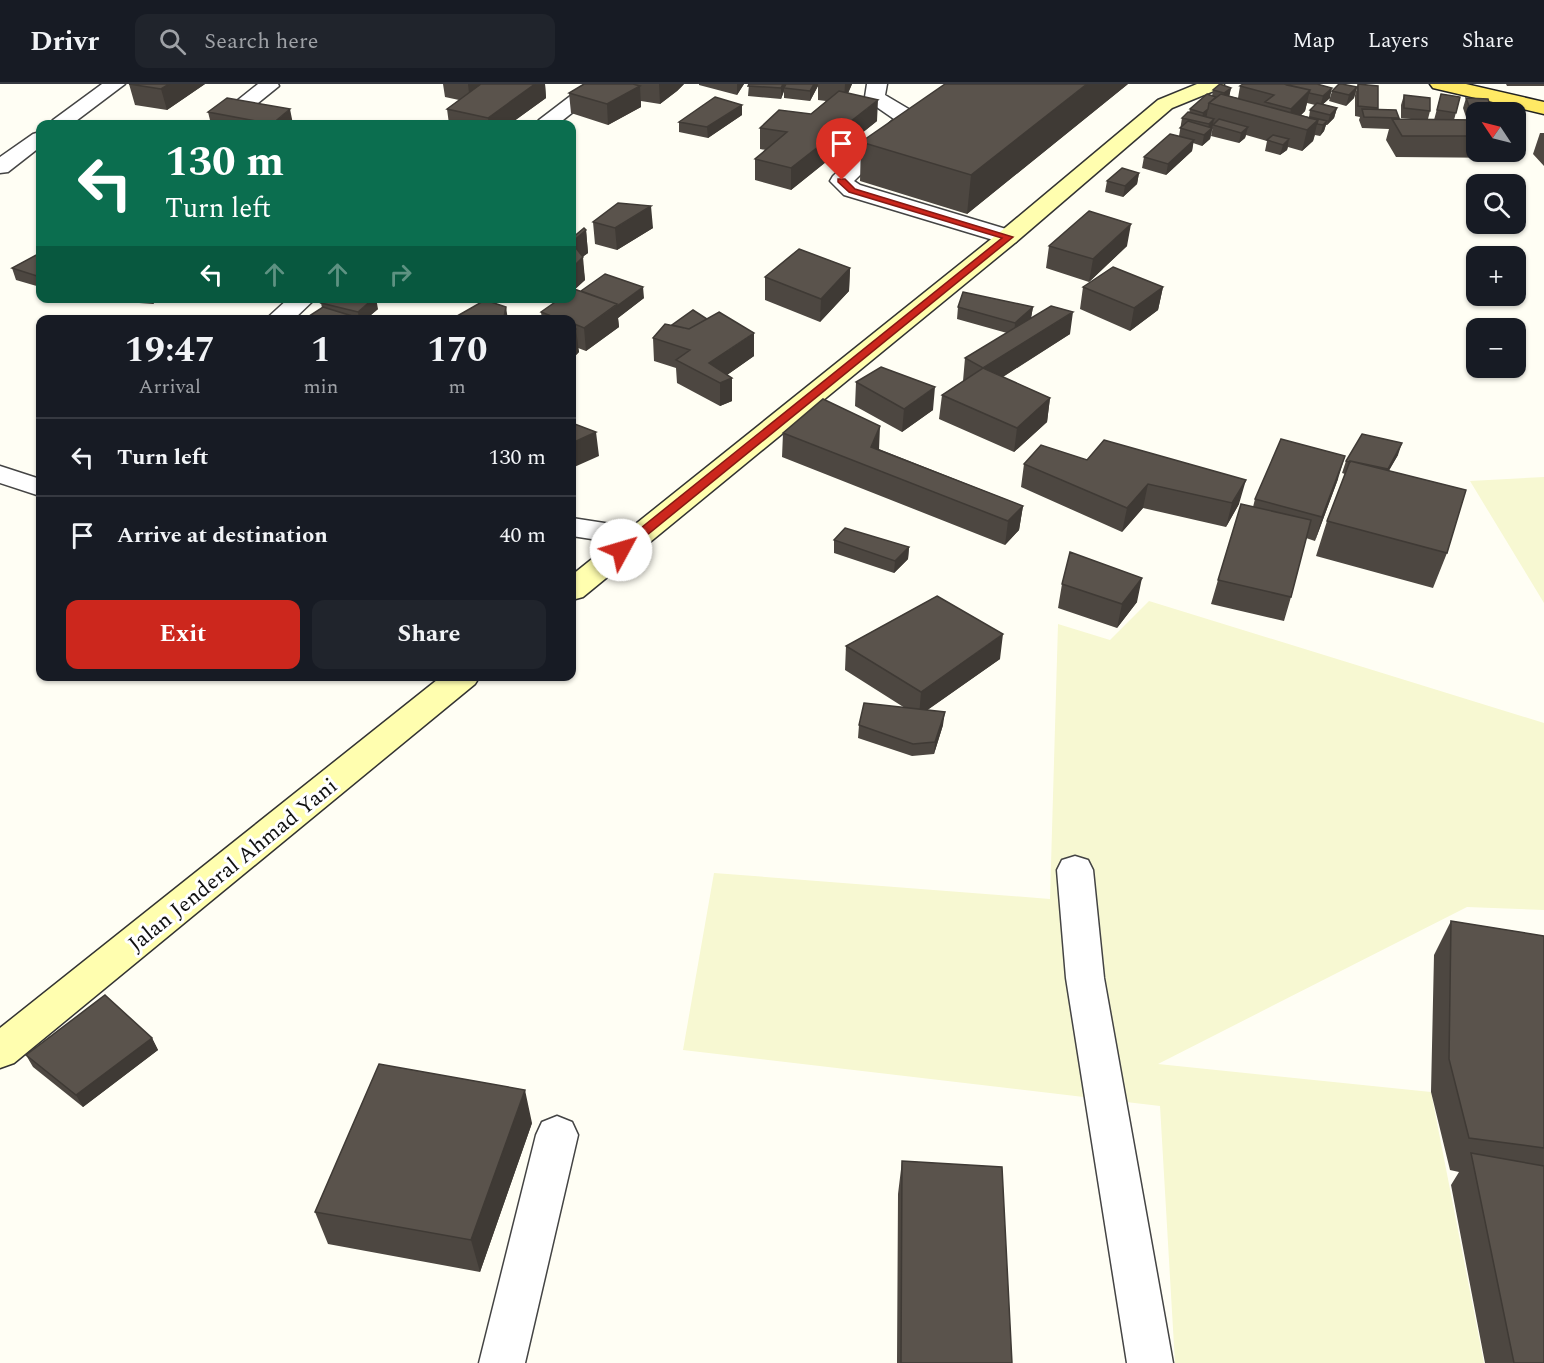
<!DOCTYPE html>
<html lang="en">
<head>
<meta charset="utf-8">
<style>
	body { margin:0; font-family:Spectral,serif; background:#20242c; color:#f1f3f6; height:100vh; display:flex; flex-direction:column; font-size:22px; white-space:nowrap }
	* { box-sizing:border-box; margin:0 }
	p { font-size:20px; color:#9ea1a6 }
	.icon { flex:none; width:33px; height:33px; fill:none; stroke:currentColor; stroke-width:2; stroke-linecap:round; stroke-linejoin:round }
	.map { position:relative; flex:1; overflow:hidden }
	.sheet { position:absolute; left:36px; top:231px; width:540px; height:366px; display:flex; flex-direction:column; background:#171b24; border-radius:12px; box-shadow:0 2px 4px #0004 }
	.sheet>* { flex:none }
	.banner { position:absolute; left:36px; top:36px; width:540px; height:183px; border-radius:12px; box-shadow:0 2px 4px #0004; background:#0b6e4f; color:#fff; overflow:hidden }
	.needle { width:39px; rotate:305deg }
	.buttons { position:absolute; left:1466px; top:18px; display:grid; gap:12px }
	.buttons a { display:grid; place-items:center; width:60px; height:60px; border-radius:12px; background:#171b24; box-shadow:0 2px 4px #0004; font-size:30px }
	.pin { position:absolute; display:grid; place-items:center; width:51px; height:51px; color:#fff; margin:-62px -26px; border-radius:50% 50% 50% 0; rotate:-45deg; box-shadow:0 0 6px #0007 }
	.pin .icon { rotate:45deg }
	.me { position:absolute; width:66px; margin:-33px; rotate:51deg; stroke-linejoin:round; filter:drop-shadow(0 0 4px #0008) }
	.turn { display:flex; align-items:center; gap:21px; height:126px; padding:0 30px; font-size:27px }
	.turn .icon { width:78px; height:78px; stroke-width:2.5 }
	.turn b { display:block; font-size:42px; line-height:51px }
	.lanes { display:flex; align-items:center; height:57px; padding:0 30px; background:#0003; justify-content:center; gap:30px; direction:ltr }
	.lanes .off { opacity:.35 }
	.eta { display:flex; justify-content:space-evenly; align-items:center; height:102px; text-align:center }
	.eta b { font-size:36px; font-weight:700; line-height:42px }
	.primary-button { display:flex; gap:12px; margin-top:auto; padding:12px 30px }
	.primary-button a { flex:1; height:69px; border-radius:12px; background:#cc271d; color:#fff; font-size:24px; font-weight:700; line-height:69px; text-align:center }
	.primary-button a+a { background:#20242c; color:#f1f3f6 }
	ul { padding:0; list-style:none }
	li { display:flex; align-items:center; gap:18px; height:78px; padding:0 30px; border-top:2px solid #363941 }
	li div { flex:1 }
	li b { display:block; font-size:22px }
	li em { font-style:normal }
	header { display:flex; align-items:center; gap:36px; box-sizing:border-box; height:84px; padding:0 30px; background:#171b24; border-bottom:2px solid #363941 }
	header strong { font-size:28px }
	nav { display:flex; gap:33px; margin-inline-start:auto; font-size:21px }
	.search { width:420px; height:54px; background:#20242c; display:flex; align-items:center; gap:15px; box-sizing:border-box; padding:0 21px; border-radius:12px; color:#9ea1a6; font-size:22px }
	.map>svg:first-child { display:block }
	.farmland { fill:#f7f8d2 }
	.lines { fill:none; stroke-linecap:round; stroke-linejoin:round }
	.street-casing { stroke:#444; stroke-width:3 }
	.secondary-casing { stroke:#333; stroke-width:3 }
	.primary-casing { stroke:#222; stroke-width:3 }
	.street { fill:#fff; fill-rule:evenodd }
	.secondary { fill:#fffeaf; fill-rule:evenodd }
	.primary { fill:#ffe964; fill-rule:evenodd }
	.wall { fill:#4d4741; fill-rule:evenodd }
	.shaded-wall { fill:#3f3a35 }
	.building { fill:#5a534c; stroke:#3f3a35; stroke-width:1.5 }
	.route { fill:#cc271d; stroke:#851913; stroke-width:1.5 }
	.labels { text-anchor:middle; stroke-width:6; stroke-linejoin:round; paint-order:stroke }
	.street-label { font-size:22px; fill:#111; stroke:#fff }
</style>
</head>
<body>
<header>
<strong>Drivr</strong>
<div class="search"><svg class="icon" aria-label="search" viewBox="0 0 24 24"><circle cx="10" cy="10" r="6"/><path d="M15 15l6 6"/></svg>Search here</div>
<nav><a>Map</a><a>Layers</a><a>Share</a></nav>
</header>
<div class="map">
<svg width="1544" height="1279" viewBox="0 0 1544 1279">
	<rect width="100%" height="100%" fill="#fffef4"/>
	<path class="farmland" d="M1544 393V519L1470 397Z
		M1149 517 1544 639V826L1467 823 1158 980 1431 1008 1484 1279H1175L1160 1022 683 966 714 789 1050 815 1058 540 1110 556Z"/>
	<g class="lines">
		<defs>
			<path id="street" d="M102 0H125L72 40H50L53 36Z
				M258 0H278L279 2 232 40H210L213 36Z
				M586 0H608L558 40H536L539 36Z
				M867 0H887L885 11 912 27 915 31 911 41 854 97 860 101 1016 148 1019 153 1016 158 1008 160 1000 158 844 111 830 97 833 92 894 35 868 17 865 13Z
				M40 48V63L8 88 0 89V73L33 50Z
				M289 214H316L293 236H265Z
				M0 382 40 395V412L0 399Z
				M572 434 637 444 647 447 652 453 647 459 637 462 572 452Z
				M1075 772 1088 776 1093 786 1104 894 1173 1279H1127L1066 894 1057 786 1062 776Z
				M557 1032 572 1038 578 1051 525 1279H479L536 1051 542 1038Z"/>
			<path id="secondary" d="M1197 0H1224L1221 4 1172 24 1016 158 583 513 572 516V491L1000 148 1158 16Z
				M442 592H480L475 600 14 979 0 984V944Z"/>
			<path id="primary" d="M1430 0H1466L1544 18V30L1433 4Z"/>
		</defs>
		<use href="#street" class="street-casing"/>
		<use href="#secondary" class="secondary-casing"/>
		<use href="#primary" class="primary-casing"/>
		<use href="#street" class="street"/>
		<use href="#secondary" class="secondary"/>
		<use href="#primary" class="primary"/>
	</g>
	<path class="wall" d="M129 0H205L167 26 135 21Z
		M443 0H545L546 14 510 40H449L447 25 459 16 445 13Z
		M584 0H684L677 7 660 20 641 17V23L608 41 571 29 569 9Z
		M699 0H744L737 11 699 1Z
		M749 0H852L848 9 877 37 791 106 755 96V75L766 66 760 65V44L811 30 826 17 818 16V2L810 17 784 14V7L781 15 748 12Z
		M1128 0 967 130 860 97 861 58Z
		M1284 0 1330 14 1323 20 1337 24 1334 34 1327 41H1326L1324 47 1320 52 1315 51 1313 57 1302 67 1288 63 1287 66 1280 71 1265 67 1267 57 1246 51 1245 54 1239 59 1211 52 1213 42 1210 55 1202 62 1193 59 1192 67 1166 91 1142 84 1144 73 1179 52 1182 34 1189 29 1190 25 1212 12 1213 6 1231 4 1229 12 1238 14 1240 2ZM1307 19 1315 21 1310 26 1309 33 1301 31 1305 27Z
		M1358 0 1378 24V26L1399 34 1398 35H1411L1401 34V21L1404 11 1430 27 1428 35 1434 36 1441 10 1460 13 1454 36H1467L1463 24 1466 14 1476 28V68H1514L1512 74 1396 73 1386 56 1389 45 1362 44 1359 36 1360 33 1355 32V11Z
		M1506 0H1544V2H1507Z
		M1357 3 1354 14 1346 22 1329 17 1332 7Z
		M208 28 293 40H211Z
		M742 31 708 54 679 48V38Z
		M1515 47 1519 53 1515 65Z
		M1540 49H1544V82L1533 70Z
		M1139 89 1137 100 1123 113 1105 108 1107 97Z
		M593 138 653 144 617 166 595 160Z
		M586 146 588 169 582 173 585 196 575 205 581 207 644 214 618 234 619 243 586 267 578 264 579 268 572 275V236H542L541 228 572 214Z
		M1049 162H1127L1089 198 1046 184Z
		M40 169V203L16 196 12 184Z
		M850 184 849 207 820 238 765 216V193Z
		M1083 203H1163L1158 226 1130 247 1080 225Z
		M97 214H159L153 220 98 216Z
		M321 219 378 225 365 236 322 224Z
		M958 223H1033L1031 234 1070 250 1003 293 1050 314 1047 338 1014 368 939 335 942 311 963 297 965 274 1007 249 957 235Z
		M459 231 508 235 509 236H459Z
		M653 254 754 272 727 291 732 317 720 322 677 299 676 284 654 277Z
		M856 298 933 326 902 348 855 322Z
		M783 349 879 365 1023 422 1019 446 1005 461 782 373Z
		M1398 371 1389 386 1447 469 1433 504 1316 472 1327 437 1345 390 1342 389 1346 377Z
		M1087 376 1239 420 1226 443 1143 424 1122 448 1021 403 1024 380Z
		M1338 395 1315 457 1306 454 1291 513 1284 537 1211 520 1218 496 1253 423 1255 415Z
		M834 456 909 463 908 475 894 489 834 469Z
		M1062 500 1137 518 1117 544 1058 524Z
		M846 562 1000 575 927 626 943 641 934 670 912 672 858 654 859 641 905 624 845 586Z
		M1451 837 1544 852V1279H1485L1451 1101 1459 1088 1450 1086 1431 1008 1434 871Z
		M152 954 158 966 83 1023 33 983 26 971Z
		M532 1039 480 1188 328 1160 315 1128Z
		M902 1077 1012 1279H897L898 1110Z"/>
	<path class="shaded-wall" d="M169 0H205L167 26 161 5Z
		M468 0H482L470 18Z
		M535 0H545L546 14 510 40H489L488 34Z
		M659 0H684L677 7 660 20Z
		M737 0H744L737 11Z
		M783 0H787L784 4V7L781 15V4Z
		M814 0H818V2L810 17V7Z
		M845 0H852L844 19Z
		M1087 0H1128L967 130 971 91Z
		M640 2 641 23 608 41 607 20Z
		M1357 3 1354 14 1346 22 1349 11Z
		M1231 4 1229 14 1222 19 1224 9Z
		M1332 4 1330 14 1320 23 1323 12Z
		M1310 6 1305 27 1291 41 1288 40 1291 25Z
		M878 16 877 37 791 106V84Z
		M742 21V31L708 54 707 43Z
		M1337 24 1334 34 1327 41 1330 31Z
		M290 25 293 40H272Z
		M1208 25 1206 36 1202 38 1203 29Z
		M1214 35 1210 55 1202 62 1204 51 1207 48 1209 40Z
		M1318 36 1313 57 1302 67 1307 46Z
		M1327 37 1324 47 1320 52 1323 41Z
		M1248 43 1245 54 1239 59 1241 49Z
		M1289 55 1287 66 1280 71 1283 61Z
		M1194 56 1192 67 1166 91 1168 80Z
		M1139 89 1137 100 1123 113 1125 102Z
		M651 122 653 144 617 166 615 144Z
		M1131 140 1127 162 1089 198 1093 175Z
		M586 146 588 169 573 180 572 158Z
		M583 173 585 196 572 208V184Z
		M850 184 849 207 820 238 821 215Z
		M643 203 644 214 618 234 619 243 586 267 584 244Z
		M1163 203 1158 226 1130 247 1134 224Z
		M152 214H159L153 220Z
		M374 214H376L378 225 365 236H359L358 228Z
		M506 223 508 236 504 233Z
		M1033 223 1031 234 1014 251 1015 239Z
		M1073 228 1070 250 980 307 983 284Z
		M576 245 579 268 572 275V250Z
		M754 249V272L717 298 709 279Z
		M732 294V317L720 322V299Z
		M935 303 933 326 902 348 904 325Z
		M1050 314 1047 338 1014 368 1017 344Z
		M880 342 879 366 871 363Z
		M596 348 599 372 572 384V359Z
		M1402 359 1398 371 1383 397 1388 385Z
		M1345 372 1338 395 1315 457 1322 433Z
		M1246 396 1239 420 1226 443 1232 419Z
		M1148 400 1143 424 1122 448 1127 424Z
		M1023 422 1019 446 1005 461 1008 437Z
		M909 463 908 475 894 489 895 477Z
		M1142 494 1137 518 1117 544 1122 520Z
		M1003 550 1000 575 919 632 921 608Z
		M945 628 943 641 934 670 935 658Z
		M152 954 158 966 83 1023 76 1011Z
		M525 1006 532 1039 480 1188 471 1156Z"/>
	<path class="building" d="M129 0H169L161 5Z
		M481 0H535L488 34 447 25Z
		M584 0H633L640 2 607 20 569 9Z
		M749 0H783L781 4 748 2Z
		M786 0H814L810 7 784 4Z
		M945 0H1087L971 91 861 58Z
		M1220 0 1231 4 1224 9 1213 6Z
		M1243 0H1284L1310 6 1291 25 1265 18 1274 11 1240 2Z
		M1288 0H1317L1332 4 1323 12 1309 9 1310 6 1287 1Z
		M1339 0H1342L1357 3 1349 11 1332 7Z
		M1358 0 1378 2V24L1358 22Z
		M839 7 878 16 791 84 755 75 787 48 760 44 779 26 811 30Z
		M1207 10 1216 13 1209 19 1208 25 1203 29 1190 25Z
		M1221 10 1318 36 1307 46 1209 19Z
		M1441 10 1460 13 1456 29 1437 26Z
		M1404 11 1430 14V27L1404 24Z
		M715 13 742 21 707 43 679 38Z
		M227 14 290 25 272 40 208 28Z
		M1466 14 1488 15 1492 28H1476V30H1472Z
		M1317 19 1337 24 1330 31 1310 26Z
		M1362 25 1396 26 1399 34 1364 33Z
		M1188 28 1214 35 1209 40 1182 34Z
		M1310 33 1327 37 1323 41 1317 40 1318 36 1309 34Z
		M1219 35 1248 43 1241 49 1213 41Z
		M1392 35 1476 36V52H1402Z
		M1188 37 1212 44 1204 51 1180 44Z
		M1515 47 1519 53H1515Z
		M1170 50 1194 56 1168 80 1144 73Z
		M1273 51 1289 55 1283 61 1267 56Z
		M1122 84 1139 89 1125 102 1107 97Z
		M618 119 651 122 615 144 593 138Z
		M1089 127 1131 140 1093 175 1049 162Z
		M584 144 586 146 572 158V154Z
		M572 159 583 173 572 184Z
		M799 165 850 184 821 215 765 193Z
		M40 169V193L12 184Z
		M1113 183 1163 203 1134 224 1083 203Z
		M605 190 643 203 617 222V220L581 207Z
		M574 205 617 220 584 244 572 239V236H561L541 228 561 214H572V207Z
		M963 208 1033 223 1015 239 958 223Z
		M326 214H374L358 228 321 219Z
		M485 216 506 223 504 233 509 236H471L459 231Z
		M1051 222 1073 228 983 284 965 274Z
		M323 223 362 235 303 236Z
		M693 226 707 235 689 245 672 241Z
		M719 228 754 249 709 279 732 294 720 299 676 276 690 266 653 254 665 240 689 245Z
		M572 243 576 245 572 250Z
		M881 283 935 303 904 325 856 298Z
		M983 284 1050 314 1017 344 942 311Z
		M823 315 880 342 871 363 1023 422 1008 437 783 349Z
		M572 339 596 348 572 359Z
		M1362 350 1402 359 1388 385 1350 377V378L1346 377Z
		M1281 355 1345 372 1322 433 1255 415Z
		M1104 356 1246 396 1232 419 1148 400 1127 424 1024 380 1041 361 1087 376Z
		M1350 377 1466 406 1447 469 1327 437Z
		M1241 420 1311 436 1291 513 1218 496Z
		M845 444 909 463 895 477 834 456Z
		M1070 468 1142 494 1122 520 1062 500Z
		M937 512 1003 550 921 608 846 562Z
		M864 619 945 628 935 658 913 660 859 641Z
		M1451 837 1544 852V1064L1469 1054 1449 975Z
		M105 911 152 954 76 1011 26 971Z
		M379 980 525 1006 471 1156 315 1128Z
		M1471 1069 1544 1082V1279H1514Z
		M902 1077 1002 1083 1012 1279H901Z"/>
	<path class="route" d="M838 95H845L855 105 1013 153 625 469H616V464L1002 154 849 108 838 98Z"/>
	<g class="labels">
		<g class="street-label">
			<text transform="translate(232 780) rotate(-39)" y="8">Jalan Jenderal Ahmad Yani</text>
		</g>
	</g>
</svg>
<div class="buttons">
<a><svg class="needle" viewBox="-14 -14 28 28"><path d="M0-13l5 13h-10z" fill="#e53935"/><path d="M0 13l5-13h-10z" fill="#9ea1a6"/></svg></a>
<a><svg class="icon" aria-label="search" viewBox="0 0 24 24"><circle cx="10" cy="10" r="6"/><path d="M15 15l6 6"/></svg></a>
<a>+</a>
<a>−</a>
</div>
<div class="pin" style="left:842px;top:96px;background:#d93025"><svg class="icon" aria-label="arrive" viewBox="0 0 24 24"><path d="M6 21V4h12l-3 4 3 4H6"/></svg></div>
<svg class="me" style="left:621px;top:466px" viewBox="-20 -20 40 40"><circle r="19" fill="#fff"/><path d="M0-13L10 11 0 6-10 11z" fill="#cc271d"/></svg>
<div class="banner">
<div class="turn"><svg class="icon" aria-label="left" viewBox="0 0 24 24"><path d="M17 20v-9H6M10 6l-5 5 5 5"/></svg><div><b>130 m</b>Turn left</div></div>
<div class="lanes"><svg class="icon" aria-label="left" viewBox="0 0 24 24"><path d="M17 20v-9H6M10 6l-5 5 5 5"/></svg><svg class="icon off" aria-label="ahead" viewBox="0 0 24 24"><path d="M12 20V5M6 11l6-6 6 6"/></svg><svg class="icon off" aria-label="ahead" viewBox="0 0 24 24"><path d="M12 20V5M6 11l6-6 6 6"/></svg><svg class="icon off" aria-label="right" viewBox="0 0 24 24"><path d="M7 20v-9h11M14 6l5 5-5 5"/></svg></div>
</div>
<section class="sheet">
<div class="eta">
<div><b>19:47</b><p>Arrival</p></div>
<div><b>1</b><p>min</p></div>
<div><b>170</b><p>m</p></div>
</div>
<ul>
<li><svg class="icon" aria-label="left" viewBox="0 0 24 24"><path d="M17 20v-9H6M10 6l-5 5 5 5"/></svg><div><b>Turn left</b></div><em>130 m</em></li>
<li><svg class="icon" aria-label="arrive" viewBox="0 0 24 24"><path d="M6 21V4h12l-3 4 3 4H6"/></svg><div><b>Arrive at destination</b></div><em>40 m</em></li>
</ul>
<div class="primary-button"><a>Exit</a><a>Share</a></div>
</section>
</div>
</body>
</html>
